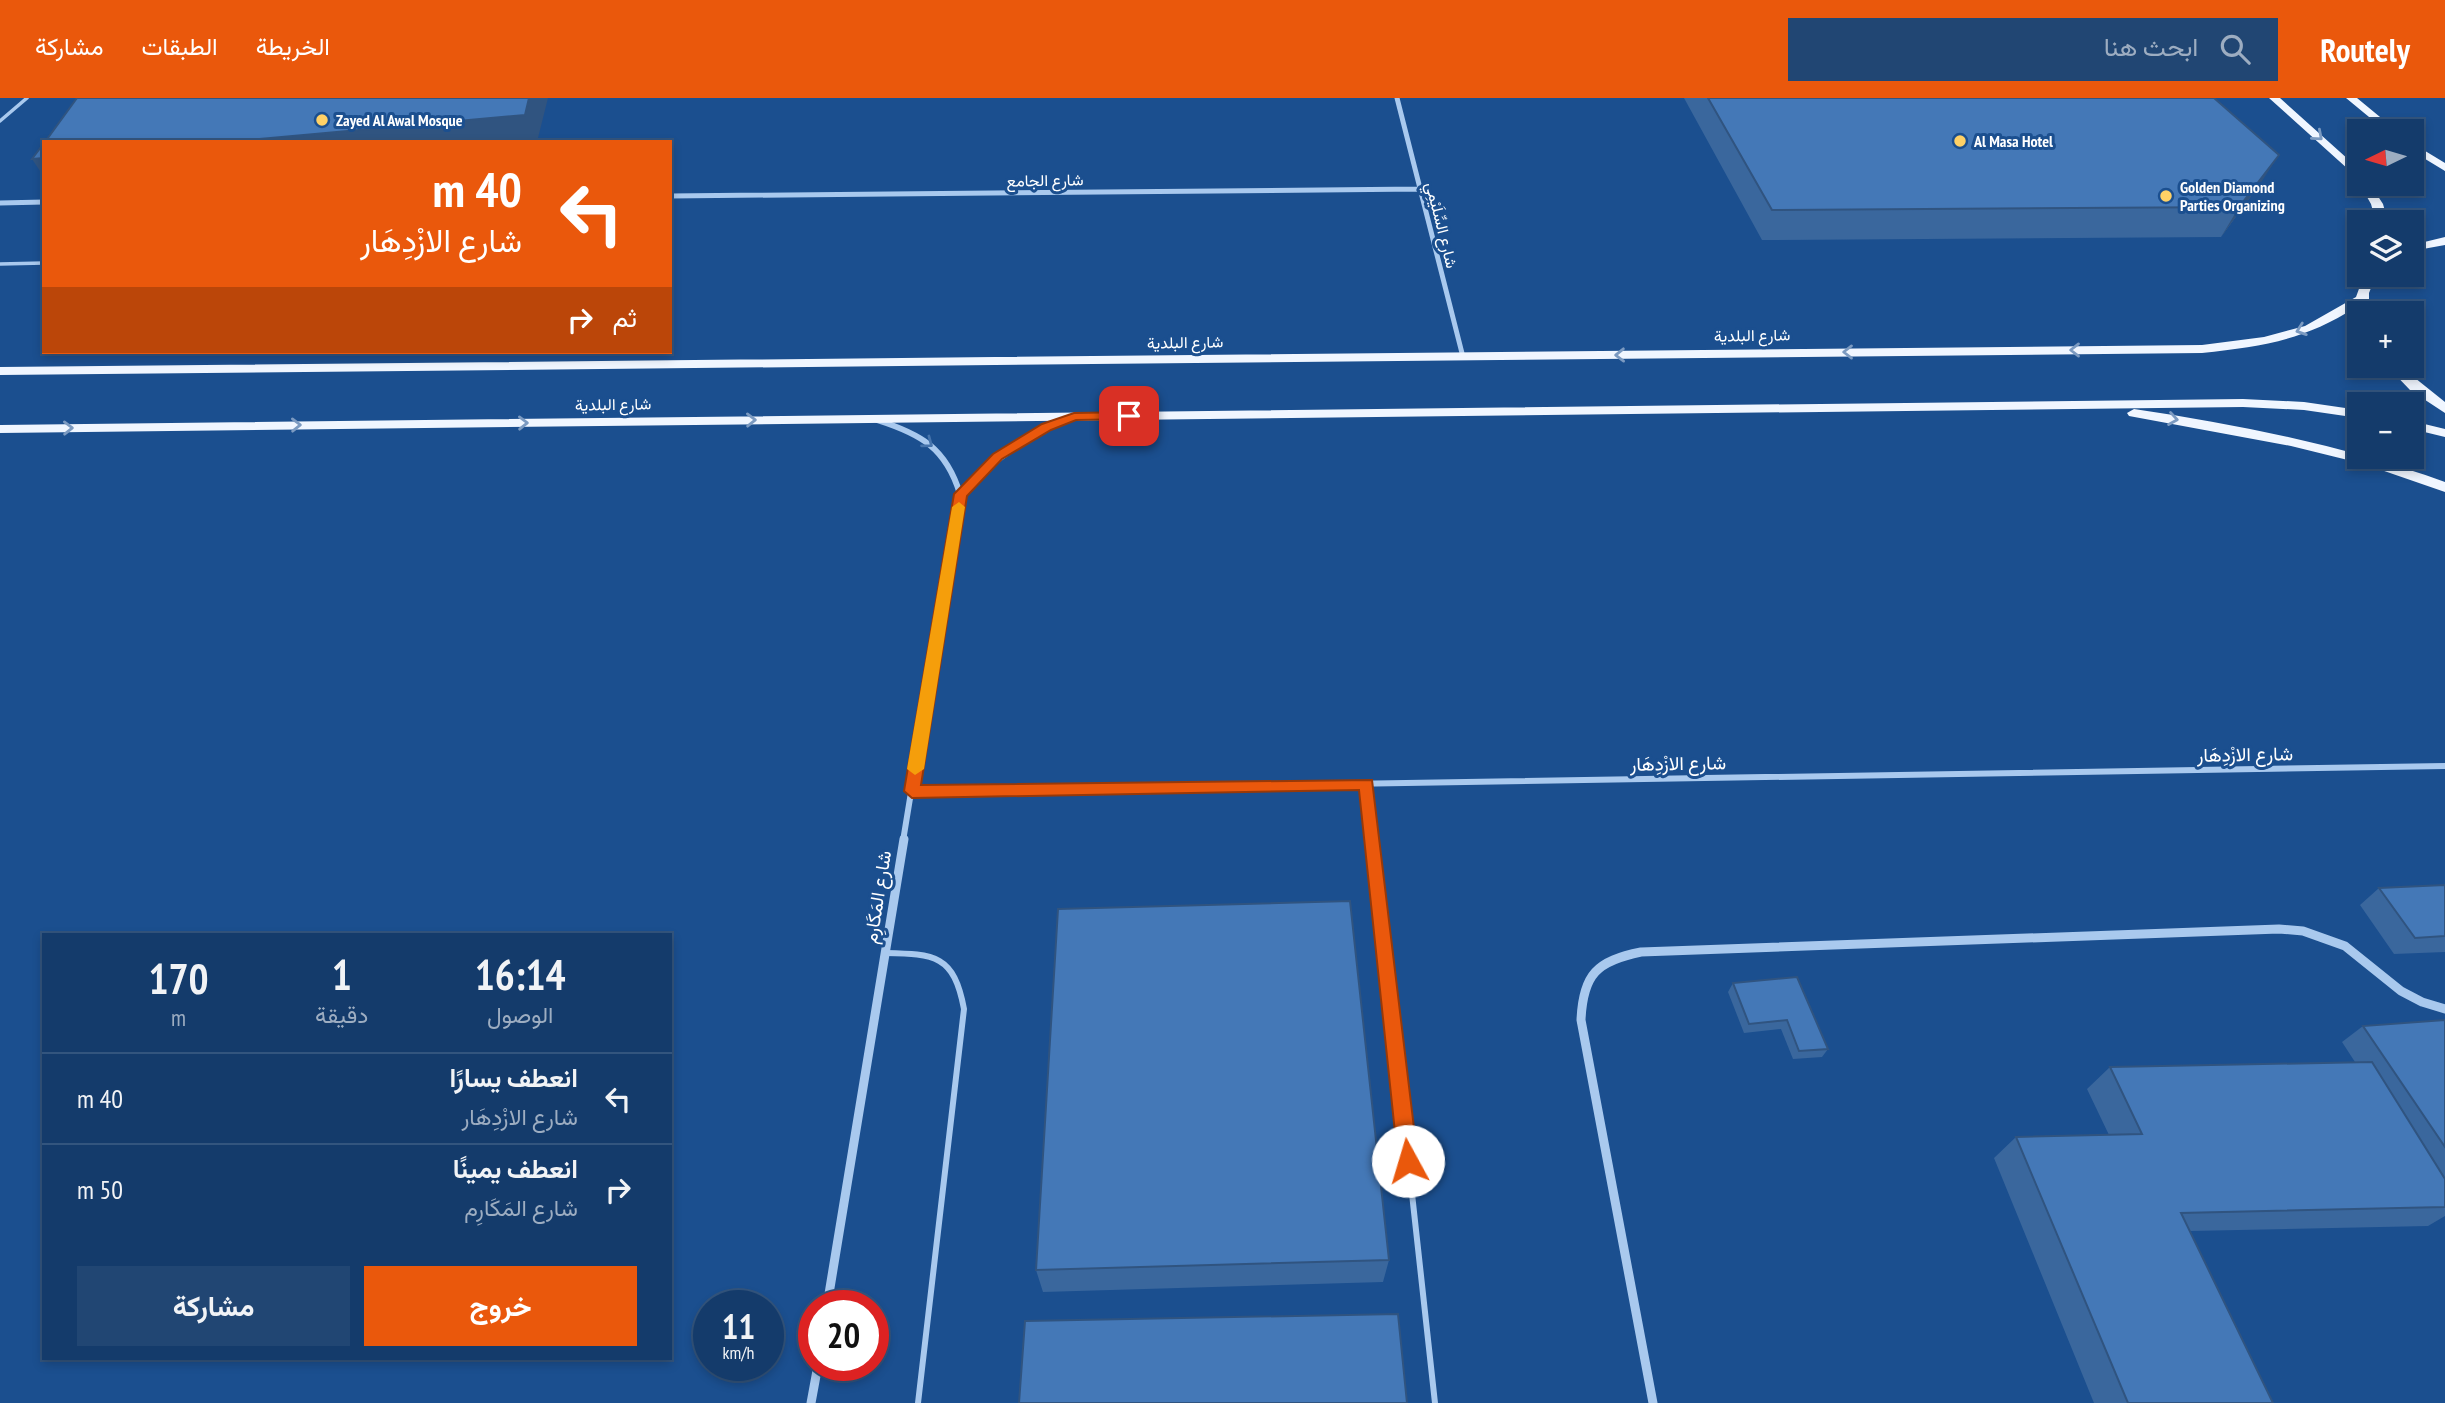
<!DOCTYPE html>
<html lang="ar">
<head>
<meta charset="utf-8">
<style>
	body { margin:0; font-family:"PT Sans Narrow",Vazirmatn,sans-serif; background:#214673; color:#f1f3f6; direction:rtl; height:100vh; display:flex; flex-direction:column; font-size:26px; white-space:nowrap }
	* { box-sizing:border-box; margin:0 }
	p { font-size:23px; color:#9dadc1 }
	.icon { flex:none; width:38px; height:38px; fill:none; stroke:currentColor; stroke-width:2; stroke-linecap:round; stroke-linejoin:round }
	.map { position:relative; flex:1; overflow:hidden; direction:ltr }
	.sheet { position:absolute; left:42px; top:835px; width:630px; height:427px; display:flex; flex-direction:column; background:#143b6b; border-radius:0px; box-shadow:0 4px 10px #0003,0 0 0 2px #33557e; direction:rtl }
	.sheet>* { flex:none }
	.top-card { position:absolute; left:42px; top:42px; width:630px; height:214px; border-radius:0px; box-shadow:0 4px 10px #0003,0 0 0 2px #33557e; direction:rtl; background:#ea580c; color:#fff; overflow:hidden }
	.needle { width:46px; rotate:265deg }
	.tools { position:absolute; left:2347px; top:21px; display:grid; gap:14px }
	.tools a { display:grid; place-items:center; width:77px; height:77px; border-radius:0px; background:#143b6b; box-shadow:0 4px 10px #0003,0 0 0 2px #33557e; font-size:35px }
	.speed { position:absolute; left:693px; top:1192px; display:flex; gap:14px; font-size:35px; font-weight:700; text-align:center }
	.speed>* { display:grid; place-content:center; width:91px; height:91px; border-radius:50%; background:#143b6b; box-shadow:0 4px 10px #0003,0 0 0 2px #33557e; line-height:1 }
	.speed small { font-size:18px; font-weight:400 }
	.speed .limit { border:10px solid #d22; background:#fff; color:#111 }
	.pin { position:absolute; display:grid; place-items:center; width:60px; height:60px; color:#fff; margin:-30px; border-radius:14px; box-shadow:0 4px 10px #0006 }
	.me { position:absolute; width:77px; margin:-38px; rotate:354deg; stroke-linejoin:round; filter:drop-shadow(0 0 5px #0008) }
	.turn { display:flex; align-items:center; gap:24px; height:147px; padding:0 35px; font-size:32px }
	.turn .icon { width:91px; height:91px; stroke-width:2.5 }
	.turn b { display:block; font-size:49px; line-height:60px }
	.then { display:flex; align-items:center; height:66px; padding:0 35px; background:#0003; gap:14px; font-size:26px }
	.eta { display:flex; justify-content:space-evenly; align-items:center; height:119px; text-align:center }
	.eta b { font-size:42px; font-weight:700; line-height:49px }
	.button { display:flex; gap:14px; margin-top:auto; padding:14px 35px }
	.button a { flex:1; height:80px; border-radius:0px; background:#ea580c; color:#fff; font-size:28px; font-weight:700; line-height:80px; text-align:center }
	.button a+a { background:#214673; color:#f1f3f6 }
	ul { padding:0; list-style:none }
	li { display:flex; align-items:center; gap:21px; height:91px; padding:0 35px; border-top:2px solid #33557e }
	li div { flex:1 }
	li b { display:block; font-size:26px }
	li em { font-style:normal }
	header { display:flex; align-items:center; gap:42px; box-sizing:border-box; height:98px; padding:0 35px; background:#ea580c; color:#fff }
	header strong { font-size:33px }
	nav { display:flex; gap:38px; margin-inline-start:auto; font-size:24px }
	.search { width:490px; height:63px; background:#214673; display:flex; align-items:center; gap:18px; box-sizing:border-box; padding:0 24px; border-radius:0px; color:#9dadc1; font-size:26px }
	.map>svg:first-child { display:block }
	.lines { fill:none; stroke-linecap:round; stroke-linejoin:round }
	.service-far2 { stroke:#a9c9ee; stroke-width:3.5 }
	.service-far1 { stroke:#a9c9ee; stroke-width:4.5 }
	.service { stroke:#a9c9ee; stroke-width:6 }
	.minor-far2 { stroke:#a9c9ee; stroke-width:5 }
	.minor-far1 { stroke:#a9c9ee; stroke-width:6 }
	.minor { stroke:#a9c9ee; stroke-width:9 }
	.primary { fill:#f0f6ff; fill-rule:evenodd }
	.wall { fill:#3a679d }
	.shaded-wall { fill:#305480 }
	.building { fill:#4478b7; stroke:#305480; stroke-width:2 }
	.oneway { stroke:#7b9ac1 }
	.oneway2 { stroke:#4674ac }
	.route { fill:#ea580c; stroke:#983908; stroke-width:2 }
	.slow { fill:#f59e0b }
	.poi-dot { fill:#ffd166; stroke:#1b4f8f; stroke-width:2.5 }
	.labels { text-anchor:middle; stroke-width:6; stroke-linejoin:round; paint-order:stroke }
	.far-poi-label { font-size:16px; font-weight:bold; fill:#fff; stroke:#1b4f8f; text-anchor:start }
	.far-street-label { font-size:16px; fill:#fff; stroke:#1b4f8f }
	.street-label { font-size:19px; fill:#fff; stroke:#1b4f8f }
</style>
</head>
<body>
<header>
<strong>Routely</strong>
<div class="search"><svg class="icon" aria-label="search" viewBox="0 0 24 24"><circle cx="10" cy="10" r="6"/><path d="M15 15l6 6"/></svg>ابحث هنا</div>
<nav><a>الخريطة</a><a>الطبقات</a><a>مشاركة</a></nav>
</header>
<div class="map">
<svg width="2445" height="1305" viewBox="0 0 2445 1305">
	<rect width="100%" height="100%" fill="#1b4f8f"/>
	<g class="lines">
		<path class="service-far2" d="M0 23 27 0
			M0 166 44 165"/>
		<path class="service-far1" d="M1367 686 1373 743"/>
		<path class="service" d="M1373 741 1435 1305
			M885 855C935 856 954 857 964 911L918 1305"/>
		<path class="minor-far2" d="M1397 0 1463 259
			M670 98 1420 91
			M0 105 44 104"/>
		<path class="minor-far1" d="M877 322C921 336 946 350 960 396L903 743
			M960 396C992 362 1027 338 1070 320
			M912 693 2445 668"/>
		<path class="minor" d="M827 1208 904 741
			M811 1305 818 1267
			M1653 1305 1581 922C1583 876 1597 863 1641 854L2279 831 2303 833 2345 848 2401 893 2422 904 2445 911"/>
		<path class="primary" d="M2269 0H2280L2359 71V81Z
			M2346 0H2357L2397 33H2386Z
			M2412 45 2445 65V73L2412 53Z
			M2359 85 2370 86 2383 106 2388 124H2376L2371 106Z
			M2445 139V147L2412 153V147Z
			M2364 177H2376L2369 195V215H2359L2358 218 2356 209C2303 243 2263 248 2202 255L0 277V269L2202 247 2264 239 2305 228 2356 199Z
			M2387 268H2400L2445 304V315L2410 292Z
			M2243 301 2304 304 2359 312V320L2304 312 2243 309 0 335V327Z
			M2134 311C2242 327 2345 348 2445 384V394L2364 366 2291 348 2129 318 2127 315Z
			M2412 323 2445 331V339L2412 331Z"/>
	</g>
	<path class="wall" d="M1684 0H2214L2260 86 2221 139 1762 142Z
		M2445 787V854L2394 856 2360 807 2379 790Z
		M1733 885 1828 951 1822 959 1793 961 1781 931 1744 935 1728 894Z
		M2445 922V1118L2428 1128 2190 1133 2273 1305H2094L1994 1060 2016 1039 2109 1037 2087 991 2110 969 2355 964 2342 944 2363 928Z
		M1389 1162 1383 1184 1043 1194 1036 1172Z"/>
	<path class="shaded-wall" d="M529 0H548L537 44H227Z
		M2279 57 2260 86 2221 139 2239 109Z
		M44 60V79L32 61Z"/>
	<path class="building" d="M77 0H529L525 17 227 44H45Z
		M1708 0H2214L2279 57 2239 109 1772 112Z
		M44 45V60L32 61Z
		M2445 787V838L2415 840 2379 790Z
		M1350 803 1389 1162 1036 1172 1058 811Z
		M1797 879 1828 951 1799 953 1787 922 1749 926 1733 885Z
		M2445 922V1049L2363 928Z
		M2372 964 2445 1081V1109L2181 1115 2273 1305H2128L2016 1039 2142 1036 2110 969Z
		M1398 1216 1407 1305H1019L1025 1223Z"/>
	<defs><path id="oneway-chevron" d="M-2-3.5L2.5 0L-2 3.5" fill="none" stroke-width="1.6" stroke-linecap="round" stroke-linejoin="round" transform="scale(1.75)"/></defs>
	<g class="oneway">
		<use href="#oneway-chevron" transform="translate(2318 38) rotate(41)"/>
		<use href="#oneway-chevron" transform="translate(2301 232) rotate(161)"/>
		<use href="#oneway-chevron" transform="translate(2075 252) rotate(180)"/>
		<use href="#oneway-chevron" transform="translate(1848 254) rotate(180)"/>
		<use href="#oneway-chevron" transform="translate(1620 257) rotate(179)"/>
		<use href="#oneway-chevron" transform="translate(2173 321) rotate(9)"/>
		<use href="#oneway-chevron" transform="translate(751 322) rotate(-1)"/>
		<use href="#oneway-chevron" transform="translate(523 325) rotate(-1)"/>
		<use href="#oneway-chevron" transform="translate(296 327) rotate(-1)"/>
		<use href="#oneway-chevron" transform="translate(68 330) rotate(-1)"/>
	</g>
	<use class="oneway2" href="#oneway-chevron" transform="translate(928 345) rotate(37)"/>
	<path class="route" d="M1129 314 1135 318 1133 321 1076 322 1051 332 1002 361 967 398 921 687 1372 682 1418 1063 1415 1070 1408 1072 1401 1070 1398 1063 1359 692 912 700 904 693 954 396 993 356 1042 326 1074 315Z"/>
	<path class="slow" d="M959 404 965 409 924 671 915 677 907 671 952 409Z"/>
	<g class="poi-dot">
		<circle cx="322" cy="22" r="7"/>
		<circle cx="1960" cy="43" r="7"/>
		<circle cx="2166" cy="98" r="7"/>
	</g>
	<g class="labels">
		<g class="far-poi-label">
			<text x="336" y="28">Zayed Al Awal Mosque</text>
			<text x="1974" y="49">Al Masa Hotel</text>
			<text x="2180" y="95">Golden Diamond<tspan x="2180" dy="18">Parties Organizing</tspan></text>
		</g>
		<g class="far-street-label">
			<text transform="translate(1045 82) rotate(-1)" y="6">شارع الجامع</text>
			<text transform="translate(1442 127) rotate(76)" y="6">شارع السِّلَيْمِي</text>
			<text transform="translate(1752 237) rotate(-1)" y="6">شارع البلدية</text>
			<text transform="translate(1185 244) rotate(-1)" y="6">شارع البلدية</text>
			<text transform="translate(613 306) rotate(-1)" y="6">شارع البلدية</text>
		</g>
		<g class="street-label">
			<text transform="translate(2245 656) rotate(-1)" y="7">شارع الازْدِهَار</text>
			<text transform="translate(1678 665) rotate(-1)" y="7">شارع الازْدِهَار</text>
			<text transform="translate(877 799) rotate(-81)" y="7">شارع المَكَارِم</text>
		</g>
	</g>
</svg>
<div class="tools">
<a><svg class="needle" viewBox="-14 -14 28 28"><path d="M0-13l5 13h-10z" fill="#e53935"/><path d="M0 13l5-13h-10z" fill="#9dadc1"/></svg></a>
<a><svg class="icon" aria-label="layers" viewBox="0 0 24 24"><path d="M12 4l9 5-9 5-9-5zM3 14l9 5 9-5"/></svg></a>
<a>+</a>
<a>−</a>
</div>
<div class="speed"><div>11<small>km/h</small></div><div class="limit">20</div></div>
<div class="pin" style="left:1129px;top:318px;background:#d93025"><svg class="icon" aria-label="arrive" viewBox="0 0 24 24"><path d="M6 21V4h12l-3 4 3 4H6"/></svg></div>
<svg class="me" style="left:1408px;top:1063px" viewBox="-20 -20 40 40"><circle r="19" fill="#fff"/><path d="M0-13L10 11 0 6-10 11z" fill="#ea580c"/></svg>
<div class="top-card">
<div class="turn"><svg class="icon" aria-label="left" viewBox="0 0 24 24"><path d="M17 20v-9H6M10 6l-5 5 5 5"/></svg><div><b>40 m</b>شارع الازْدِهَار</div></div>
<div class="then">ثم<svg class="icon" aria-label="right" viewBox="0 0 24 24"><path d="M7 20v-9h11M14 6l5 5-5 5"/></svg></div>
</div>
<section class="sheet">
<div class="eta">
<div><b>16:14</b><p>الوصول</p></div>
<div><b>1</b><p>دقيقة</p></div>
<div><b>170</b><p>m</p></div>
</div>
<ul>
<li><svg class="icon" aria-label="left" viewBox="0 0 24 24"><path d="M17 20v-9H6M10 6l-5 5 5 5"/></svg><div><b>انعطف يسارًا</b><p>شارع الازْدِهَار</p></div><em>40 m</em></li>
<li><svg class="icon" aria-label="right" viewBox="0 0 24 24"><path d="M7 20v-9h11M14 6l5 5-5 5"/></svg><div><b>انعطف يمينًا</b><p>شارع المَكَارِم</p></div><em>50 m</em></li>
</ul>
<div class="button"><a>خروج</a><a>مشاركة</a></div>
</section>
</div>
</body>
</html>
